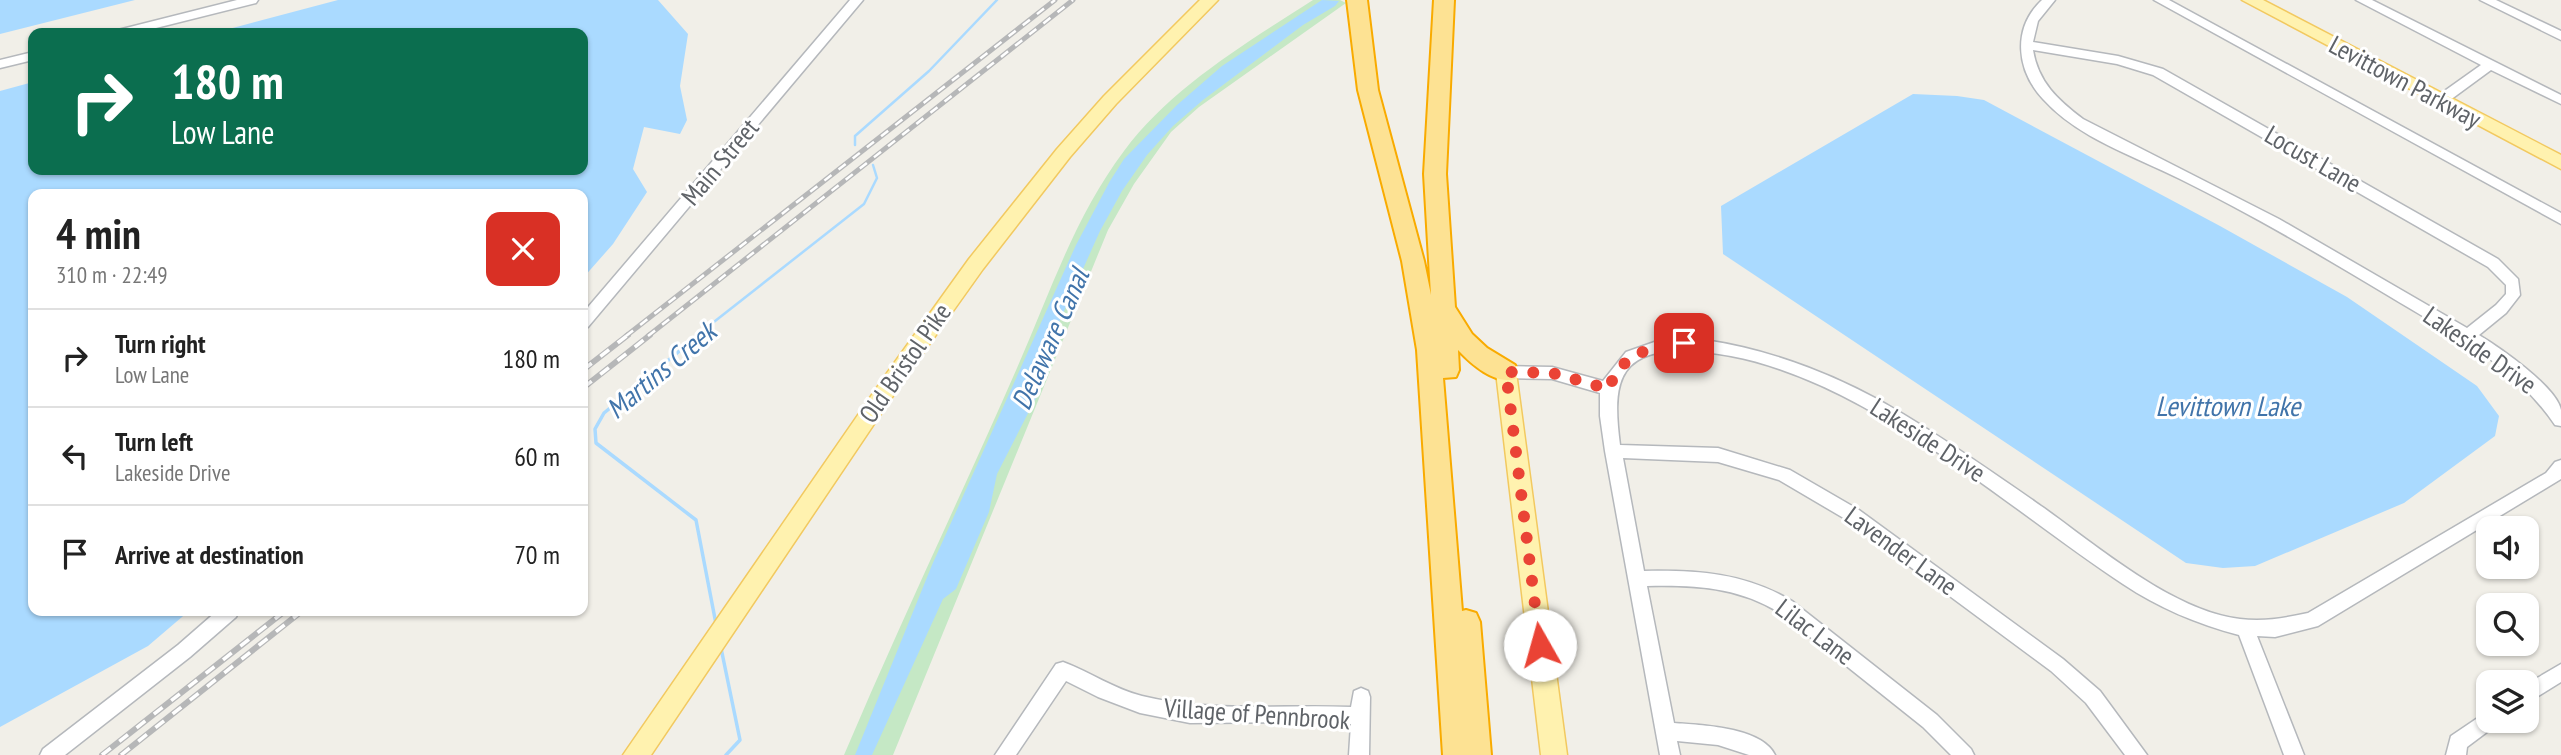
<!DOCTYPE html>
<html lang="en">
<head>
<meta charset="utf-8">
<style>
	body { margin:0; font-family:"PT Sans Narrow",sans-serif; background:#f6f6f6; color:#222; height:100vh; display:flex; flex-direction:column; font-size:26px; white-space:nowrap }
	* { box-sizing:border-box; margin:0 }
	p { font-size:23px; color:#767676 }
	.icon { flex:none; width:38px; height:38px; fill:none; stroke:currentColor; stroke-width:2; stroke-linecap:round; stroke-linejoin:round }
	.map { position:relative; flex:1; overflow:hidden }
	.side { position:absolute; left:28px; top:189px; width:560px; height:427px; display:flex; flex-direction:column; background:#fff; border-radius:14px; box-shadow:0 2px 5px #0004 }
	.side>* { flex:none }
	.hud { position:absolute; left:28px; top:28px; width:560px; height:147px; border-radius:14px; box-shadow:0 2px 5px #0004; background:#0b6e4f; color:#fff; overflow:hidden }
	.fabs { position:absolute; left:2476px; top:516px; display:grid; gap:14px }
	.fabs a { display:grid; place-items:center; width:63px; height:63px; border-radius:14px; background:#fff; box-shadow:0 2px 5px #0004; font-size:35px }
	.pin { position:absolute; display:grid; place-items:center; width:60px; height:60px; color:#fff; margin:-30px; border-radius:14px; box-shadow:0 4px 10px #0006 }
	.me { position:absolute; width:77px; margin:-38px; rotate:353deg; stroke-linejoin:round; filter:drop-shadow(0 0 5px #0008) }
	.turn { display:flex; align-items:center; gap:24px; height:147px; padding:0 28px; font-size:32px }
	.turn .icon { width:91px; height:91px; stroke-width:2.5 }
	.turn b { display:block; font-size:49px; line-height:60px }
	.round { display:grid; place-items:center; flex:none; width:74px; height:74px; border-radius:14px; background:#f6f6f6 }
	.overview { display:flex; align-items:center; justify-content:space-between; height:119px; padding:0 28px }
	h1 { font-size:42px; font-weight:600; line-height:52px }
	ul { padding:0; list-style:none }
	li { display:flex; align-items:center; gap:21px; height:98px; padding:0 28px; border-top:2px solid #e0e0e0 }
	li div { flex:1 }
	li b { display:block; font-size:26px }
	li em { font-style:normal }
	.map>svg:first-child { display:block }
	.green { fill:#c5e8c5 }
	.water { fill:#aadaff }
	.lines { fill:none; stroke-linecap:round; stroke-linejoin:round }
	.stream-far1 { stroke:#aadaff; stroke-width:2.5 }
	.stream { stroke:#aadaff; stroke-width:3.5 }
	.minor-casing { stroke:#b5b8bc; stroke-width:3 }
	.major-casing { stroke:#f2c960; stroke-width:3 }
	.highway-casing { stroke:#f9ab00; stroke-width:4 }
	.minor { fill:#fff; fill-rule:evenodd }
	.major { fill:#fff2af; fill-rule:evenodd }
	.highway { fill:#fde293; fill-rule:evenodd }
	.rail-far1-casing { stroke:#b6b7b8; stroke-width:5 }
	.rail-casing { stroke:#b6b7b8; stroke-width:6 }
	.rail-far1 { stroke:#fff; stroke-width:2.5; stroke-dasharray:9; stroke-linecap:butt }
	.rail { stroke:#fff; stroke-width:3.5; stroke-dasharray:11; stroke-linecap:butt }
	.route { stroke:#ea4335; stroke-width:12; stroke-dasharray:0 21.6 }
	.labels { text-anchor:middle; stroke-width:6; stroke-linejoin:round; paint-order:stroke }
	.street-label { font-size:26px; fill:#5f6368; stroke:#fff }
	.water-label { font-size:28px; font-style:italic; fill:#4174aa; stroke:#fff }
</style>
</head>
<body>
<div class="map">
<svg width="2561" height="755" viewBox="0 0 2561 755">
	<rect width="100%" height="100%" fill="#f1efe8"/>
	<path class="green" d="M1313 0H1340L1346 3 1199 107 1171 132 1134 184 1108 230 893 755H844C899 625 960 498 1017 368 1049 295 1075 216 1124 151 1170 88 1249 41 1313 0Z"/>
	<path class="water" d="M0 0H135L0 34Z
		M338 0H658L688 34 680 86 687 120 680 134 644 127 633 169 647 192 613 244 583 278V194H33V611H189L148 646 0 727V91L33 82V170H583V33H214Z
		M1322 0 1339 1 1335 6 1303 25 1203 100 1173 126 1147 155 1122 191 1100 231 1052 338 1043 366 1042 386 997 474 989 512 956 589 943 599 872 755H855L932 565 1076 245 1110 181 1124 159 1177 105 1222 66Z
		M1913 94 1957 96 1984 100 2220 226 2347 297 2477 386 2499 416 2495 436 2404 503 2255 566 2223 568 2186 563 1723 254 1721 206Z"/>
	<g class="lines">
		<path class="stream-far1" d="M855 145V136L929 71 997 0
			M696 336 864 204 877 178 873 165"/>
		<path class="stream" d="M699 335 604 413 595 429 596 443 696 520 716 624
			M721 648 740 740 726 755"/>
		<defs>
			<path id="minor" d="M237 0H258L256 3 136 33H116L118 30Z
				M850 0H863L588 327 583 329V313Z
				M2042 0H2055L2038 21 2033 42 2118 56 2163 69 2498 259 2518 279 2520 295 2506 313 2479 335C2499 347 2557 387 2561 410 2561 415 2561 421 2561 426L2555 425C2514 364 2450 333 2389 296 2321 255 2251 214 2180 179 2134 156 2078 138 2043 99 2016 70 2012 28 2042 0ZM2033 50 2117 64 2153 75 2488 267 2506 285V294L2496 305 2467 328 2279 219 2083 119C2058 100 2038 82 2033 50Z
				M2154 0H2169L2561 213V224Z
				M2356 0H2372L2561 95V104L2491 70 2446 103H2436V97L2481 65Z
				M2480 0H2496L2561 31V40Z
				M33 52V60L0 68V60Z
				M1663 339C1677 339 1692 338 1705 340 1774 350 1844 378 1903 414 1951 443 1998 476 2044 508 2097 546 2173 611 2240 619 2264 622 2285 618 2308 613L2546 473 2555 462 2561 460V479L2318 626 2275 637 2257 636 2304 755H2284L2239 635C2197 624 2159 608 2123 584 1998 502 1838 352 1682 351 1614 350 1613 390 1620 445L1718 448 1790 470 1859 510 2063 659 2100 691 2147 755H2125L2086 703 2051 671 1847 520 1779 480 1718 462 1623 458 1644 571C1698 570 1745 573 1792 601L1937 715 1971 749 1974 755H1951L1923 727 1780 613C1738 587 1695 585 1647 586L1674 723C1700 725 1762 727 1775 755H1749L1718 745 1677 741 1680 755H1660L1605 451 1600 416V393L1552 379 1506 378 1500 376 1498 372 1500 368 1506 366 1552 367 1603 381 1626 352Z
				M217 611H239L236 617 190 657 65 755H40L43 749 178 645Z
				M1063 662C1090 672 1114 689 1142 696 1210 713 1282 704 1351 707L1354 691 1361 688 1368 691 1370 697 1369 755H1349L1351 724 1294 722 1190 723 1140 713 1098 697 1066 681 1016 755H995L1056 664Z
				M2561 664V682L2527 703V684Z
				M2488 711V721H2497L2495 726 2467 747 2466 755H2446L2451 736Z"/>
			<path id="major" d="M1200 0H1218L1116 104 1070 157 983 269 901 384 651 755H623L887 373 969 259 1057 149 1104 96Z
				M2242 0H2263L2561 155V169Z
				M1506 364 1513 366 1516 372 1567 755H1541L1496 372 1499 366Z"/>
			<path id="highway" d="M1347 0H1367L1378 90 1424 261 1431 295 1424 174 1434 0H1454L1446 174 1455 307 1472 334 1487 348 1515 365 1518 372 1515 379C1495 385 1471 364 1458 350L1459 370 1456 377 1443 378 1462 611 1466 610 1476 613 1480 622 1491 755H1443L1417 350 1402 261 1358 90Z"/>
		</defs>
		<use href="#minor" class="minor-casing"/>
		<use href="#major" class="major-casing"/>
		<use href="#highway" class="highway-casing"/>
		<use href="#minor" class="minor"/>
		<use href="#major" class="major"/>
		<use href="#highway" class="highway"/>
		<defs>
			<path id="rail-far1" d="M626 336 1055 0
				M648 336 1073 0"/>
			<path id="rail" d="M583 370 628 335
				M583 388 650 335
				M102 755 285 611
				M121 755 302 611"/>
		</defs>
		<use href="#rail-far1" class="rail-far1-casing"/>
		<use href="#rail" class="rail-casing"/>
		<use href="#rail-far1" class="rail-far1"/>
		<use href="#rail" class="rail"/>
	</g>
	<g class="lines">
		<path class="route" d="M1540 645 1506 372 1552 373 1609 389C1619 355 1652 345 1684 343"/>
	</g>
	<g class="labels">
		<g class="street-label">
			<text transform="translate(2405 82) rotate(28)" y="9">Levittown Parkway</text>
			<text transform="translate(2313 159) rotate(30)" y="9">Locust Lane</text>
			<text transform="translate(720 162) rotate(-50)" y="9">Main Street</text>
			<text transform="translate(2480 350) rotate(35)" y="9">Lakeside Drive</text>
			<text transform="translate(905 363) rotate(-55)" y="9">Old Bristol Pike</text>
			<text transform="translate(1928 440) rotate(33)" y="9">Lakeside Drive</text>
			<text transform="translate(1901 551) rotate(36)" y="9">Lavender Lane</text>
			<text transform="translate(1815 632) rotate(37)" y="9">Lilac Lane</text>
			<text transform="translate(1257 714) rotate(4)" y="9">Village of Pennbrook</text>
		</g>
		<g class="water-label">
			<text transform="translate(1050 339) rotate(-66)" y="10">Delaware Canal</text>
			<text transform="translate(661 370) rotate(-40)" y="10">Martins Creek</text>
			<text x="2228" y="416">Levittown Lake</text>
		</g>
	</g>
</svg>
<div class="fabs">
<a><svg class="icon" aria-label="sound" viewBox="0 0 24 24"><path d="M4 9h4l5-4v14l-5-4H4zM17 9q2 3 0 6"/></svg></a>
<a><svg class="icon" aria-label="search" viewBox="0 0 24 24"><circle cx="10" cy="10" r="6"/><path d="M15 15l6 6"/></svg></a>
<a><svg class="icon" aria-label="layers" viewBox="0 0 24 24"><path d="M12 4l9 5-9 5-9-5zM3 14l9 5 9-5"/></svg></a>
</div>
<div class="pin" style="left:1684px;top:343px;background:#d93025"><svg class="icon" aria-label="arrive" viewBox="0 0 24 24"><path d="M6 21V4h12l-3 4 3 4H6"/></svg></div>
<svg class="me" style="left:1540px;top:645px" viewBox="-20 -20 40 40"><circle r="19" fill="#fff"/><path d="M0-13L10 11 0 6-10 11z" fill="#ea4335"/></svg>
<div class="hud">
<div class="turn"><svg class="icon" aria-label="right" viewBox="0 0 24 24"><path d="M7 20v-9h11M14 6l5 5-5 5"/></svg><div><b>180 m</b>Low Lane</div></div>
</div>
<section class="side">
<div class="overview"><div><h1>4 min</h1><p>310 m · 22:49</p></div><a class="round" style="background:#d93025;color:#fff"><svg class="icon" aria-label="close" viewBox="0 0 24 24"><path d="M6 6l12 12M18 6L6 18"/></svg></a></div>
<ul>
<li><svg class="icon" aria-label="right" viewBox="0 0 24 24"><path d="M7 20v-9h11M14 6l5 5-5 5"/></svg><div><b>Turn right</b><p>Low Lane</p></div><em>180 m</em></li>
<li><svg class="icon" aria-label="left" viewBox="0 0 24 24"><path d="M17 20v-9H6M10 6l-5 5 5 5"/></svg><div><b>Turn left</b><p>Lakeside Drive</p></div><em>60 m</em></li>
<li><svg class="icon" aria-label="arrive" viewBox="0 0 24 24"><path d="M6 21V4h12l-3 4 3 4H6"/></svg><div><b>Arrive at destination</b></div><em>70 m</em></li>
</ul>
</section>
</div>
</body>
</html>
